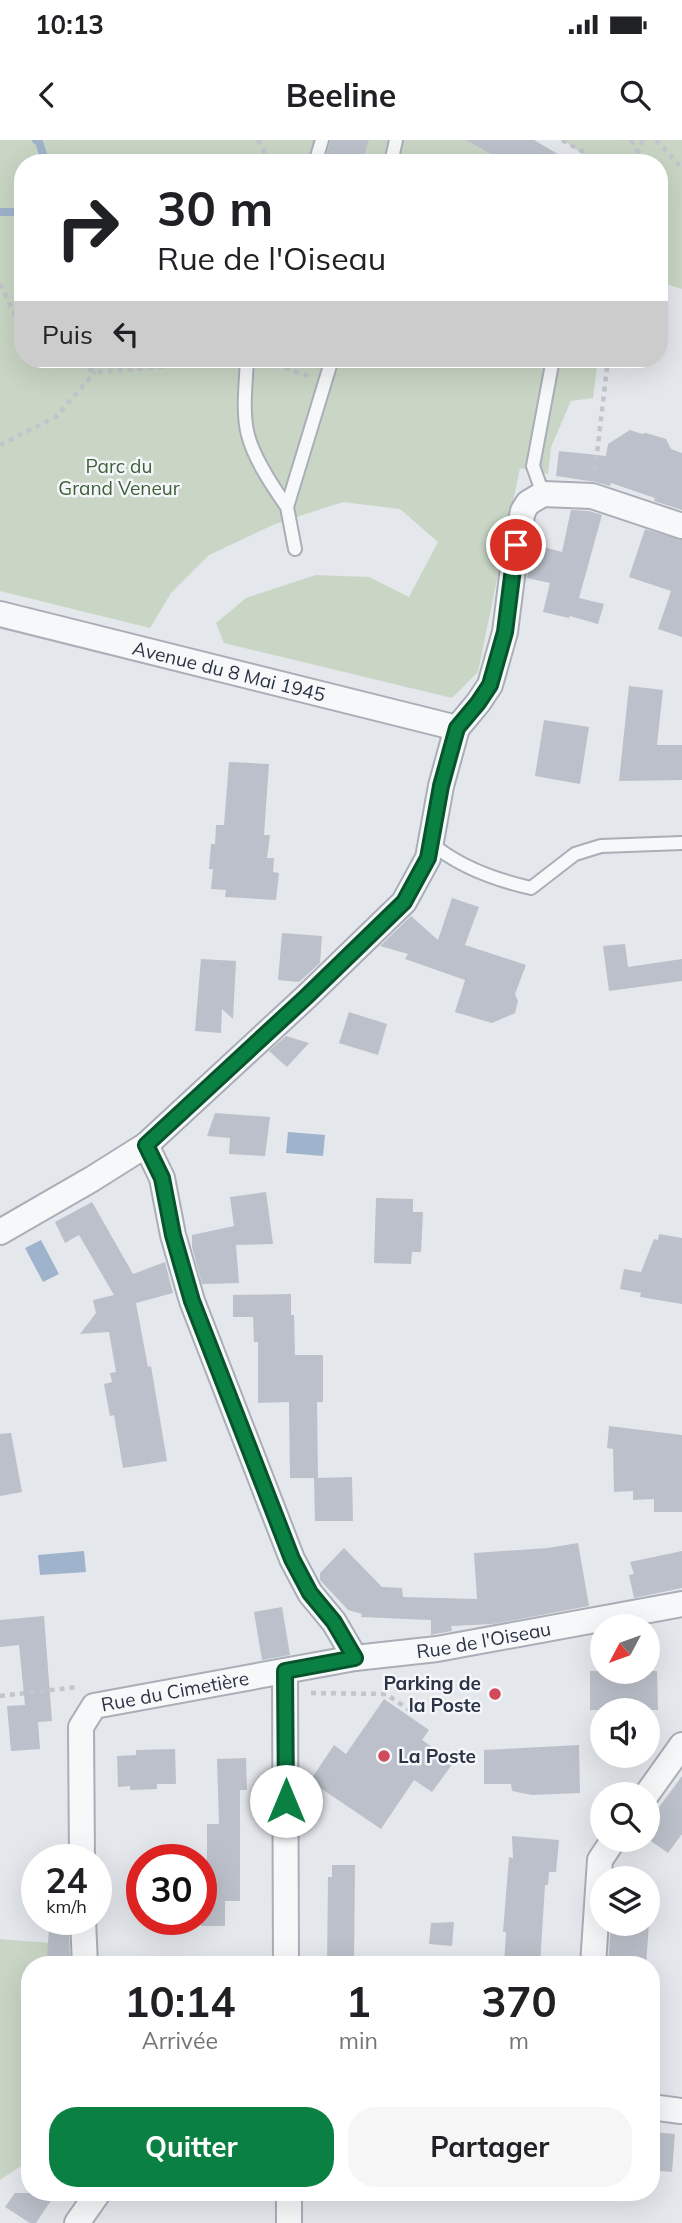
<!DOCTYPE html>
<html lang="fr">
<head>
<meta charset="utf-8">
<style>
	body { margin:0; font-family:Mulish,sans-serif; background:#f6f6f6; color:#202124; height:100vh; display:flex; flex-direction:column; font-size:26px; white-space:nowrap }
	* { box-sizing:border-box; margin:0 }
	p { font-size:23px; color:#757577 }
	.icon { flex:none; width:38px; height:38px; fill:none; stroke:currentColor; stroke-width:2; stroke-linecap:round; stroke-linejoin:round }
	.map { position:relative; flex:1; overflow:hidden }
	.details { position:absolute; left:21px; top:1816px; width:639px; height:245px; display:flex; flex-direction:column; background:#fff; border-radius:28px; box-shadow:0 7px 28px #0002 }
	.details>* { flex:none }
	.hud { position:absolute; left:14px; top:14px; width:654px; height:214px; border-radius:28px; box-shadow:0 7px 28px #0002; background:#fff; color:#202124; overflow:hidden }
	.needle { width:46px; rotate:229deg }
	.buttons { position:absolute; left:590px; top:1474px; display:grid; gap:14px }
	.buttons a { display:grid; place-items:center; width:70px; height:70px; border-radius:50%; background:#fff; box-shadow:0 7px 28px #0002; font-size:35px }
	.speed { position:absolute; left:21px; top:1704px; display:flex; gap:14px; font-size:35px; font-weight:700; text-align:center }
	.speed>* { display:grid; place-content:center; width:91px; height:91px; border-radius:50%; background:#fff; box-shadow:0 7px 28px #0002; line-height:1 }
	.speed small { font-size:18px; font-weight:400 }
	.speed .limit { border:10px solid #d22; background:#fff; color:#111 }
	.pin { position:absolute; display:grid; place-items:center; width:60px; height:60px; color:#fff; margin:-30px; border:4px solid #fff; border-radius:50%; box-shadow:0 2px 7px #0007 }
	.me { position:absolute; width:77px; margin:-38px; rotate:0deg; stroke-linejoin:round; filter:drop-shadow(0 0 5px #0008) }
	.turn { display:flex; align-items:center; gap:24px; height:147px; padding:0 28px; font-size:32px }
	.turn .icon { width:91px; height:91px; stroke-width:2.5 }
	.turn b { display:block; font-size:49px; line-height:60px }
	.then { display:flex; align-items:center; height:66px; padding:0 28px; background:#0003; gap:14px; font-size:26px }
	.eta { display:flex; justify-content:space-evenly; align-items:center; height:119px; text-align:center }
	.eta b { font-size:42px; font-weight:700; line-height:49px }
	.cta { display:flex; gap:14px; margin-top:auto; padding:14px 28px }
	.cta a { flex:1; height:80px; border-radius:28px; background:#0b8043; color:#fff; font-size:28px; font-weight:700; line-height:80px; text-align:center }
	.cta a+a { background:#f6f6f6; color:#202124 }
	.status { display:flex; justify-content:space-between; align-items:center; height:49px; padding:0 35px; background:#fff; direction:ltr }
	.status svg { height:19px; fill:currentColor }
	header { display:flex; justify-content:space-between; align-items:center; height:91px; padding:0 28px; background:#fff; font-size:32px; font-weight:700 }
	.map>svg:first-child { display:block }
	.green { fill:#c9d6c5 }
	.water { fill:#9fb4cc }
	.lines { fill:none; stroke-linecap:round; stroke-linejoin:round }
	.stream { stroke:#9fb4cc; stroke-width:8 }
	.building { fill:#bbc0ca }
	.service-casing { stroke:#a9aeb7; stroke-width:16 }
	.minor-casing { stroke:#a9aeb7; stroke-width:28 }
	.path { stroke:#c2c5cb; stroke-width:4.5; stroke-dasharray:5 5; stroke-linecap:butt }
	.service { stroke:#f7f8fa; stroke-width:12 }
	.minor { stroke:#f7f8fa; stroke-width:24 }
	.route-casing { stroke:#07532c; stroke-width:18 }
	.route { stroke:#0b8043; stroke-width:12 }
	.poi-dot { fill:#d1495b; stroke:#f4f6f9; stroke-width:2.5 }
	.labels { text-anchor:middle; stroke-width:5; stroke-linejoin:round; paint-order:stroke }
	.park-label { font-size:19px; fill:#3f6138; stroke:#f4f6f9 }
	.street-label { font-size:19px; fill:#2b3445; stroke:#f4f6f9 }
	.poi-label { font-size:19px; font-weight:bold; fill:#2b3445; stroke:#f4f6f9; text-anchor:end }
</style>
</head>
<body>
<div class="status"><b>10:13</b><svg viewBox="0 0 49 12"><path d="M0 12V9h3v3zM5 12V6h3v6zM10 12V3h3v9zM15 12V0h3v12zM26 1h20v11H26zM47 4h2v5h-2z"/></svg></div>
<header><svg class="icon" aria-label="back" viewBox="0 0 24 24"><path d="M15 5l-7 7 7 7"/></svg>Beeline<svg class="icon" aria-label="search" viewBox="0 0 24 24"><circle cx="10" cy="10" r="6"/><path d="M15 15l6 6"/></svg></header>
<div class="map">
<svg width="682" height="2083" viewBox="0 0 682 2083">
	<rect width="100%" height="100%" fill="#e4e7ec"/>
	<path class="green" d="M0 0H524L562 23H23V219H598L593 258 571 261 551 307 548 334 520 328 478 532 452 558 224 503 216 483 246 458 316 435 369 437 409 457 438 402 400 369 343 362 275 384 209 415 171 453 150 488 0 451Z
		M562 0H682V149L660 142V23H596Z
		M0 1799 50 1803V1815L72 1818 73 1825H30V2020L0 2040Z"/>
	<path class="water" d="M288 992 325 995 323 1016 286 1013Z
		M41 1100 59 1134 43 1142 25 1108Z
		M84 1411 86 1432 40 1435 38 1415Z"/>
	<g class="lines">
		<path class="stream" d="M36 0 39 2 46 23
			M0 72H23"/>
	</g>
	<path class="building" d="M331 0H369L362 23H324Z
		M466 0H534L573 23H507Z
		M630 290 642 294 646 293 666 299 671 309 682 313V370L654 361 655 358 611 343 610 346 596 342 556 336 559 311 606 316 608 304Z
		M571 370 589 371 602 375 579 458 604 464 598 484 570 476 569 478 543 472 550 443 527 438 532 404 562 412Z
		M645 389 682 400V497L658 489 671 451 629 437Z
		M629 546 663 550 657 605H682V640L619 641Z
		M544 580 589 587 580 644 535 636Z
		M229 622 269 624 264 695H270L267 718H274L273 732 279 733 276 760 225 757 226 750 211 749 213 729H209L211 704H215L216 685H224Z
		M452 758 479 767 465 805 526 825 515 854 518 861 515 873 492 883 455 872 465 840 405 819 408 814 380 806 411 776 438 800Z
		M282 793 322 796 320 823 299 842 278 840Z
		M625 804 628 827 682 819V841L609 851 603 806Z
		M201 819 236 821 233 879 222 869 221 893 195 891Z
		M349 872 387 884 378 915 339 903Z
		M286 896 309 903 287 927 269 911Z
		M215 973 270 977 265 1016 229 1014 230 998 207 996Z
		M266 1052 273 1104 236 1105 239 1143 202 1144 192 1107V1095L234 1086 230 1057Z
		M376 1058 413 1059V1072H423L421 1112H412L411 1124 374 1123Z
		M92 1062 133 1134 165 1122 173 1153 136 1163 148 1227 151 1226 167 1321 123 1328 114 1275 110 1276 104 1244 112 1242 110 1233 116 1232 109 1192 80 1194 96 1173 93 1160 114 1155 79 1095 65 1103 55 1082Z
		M659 1094 682 1098V1164L640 1157 641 1153 620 1149 624 1129 641 1132 654 1099 658 1100Z
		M291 1154V1175H294L295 1215H323V1262H317L318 1338 352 1337 353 1381H315L314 1338H290L289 1262 258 1263V1202H254L253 1177H233V1155Z
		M609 1286 682 1295V1372H654V1359L633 1360V1351L614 1352 613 1309 607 1308Z
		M11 1293 22 1352 0 1356V1294Z
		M578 1403 589 1466 493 1484 451 1486 452 1491 435 1494 431 1495V1480L361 1477 362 1474 348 1470 320 1440V1433L344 1408 382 1447 402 1448 403 1457 477 1459 474 1413 548 1408Z
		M682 1411V1448L634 1458 629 1435 634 1434 630 1422Z
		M282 1467 290 1515 262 1520 254 1472Z
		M44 1476 52 1581 38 1582 40 1609 11 1611 7 1566 25 1565 19 1505 0 1507V1480Z
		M590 1531H657L658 1570H590Z
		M384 1559 429 1590 422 1600 454 1622 432 1652 414 1640 381 1689 310 1641 334 1605 346 1614Z
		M579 1605 580 1653 532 1655 512 1651 511 1644H484V1610Z
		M175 1609 176 1644H157V1649L130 1650V1646L118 1647 117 1616 136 1615V1610Z
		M246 1618 247 1650H240V1761H225V1786H201V1742H207V1684H219L217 1619Z
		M682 1636V1694L668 1713 648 1699V1682Z
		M512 1696 559 1700 556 1732H549L548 1745H545L540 1825H504L506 1792H503L509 1717 513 1718Z
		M332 1725H355L354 1825H327L328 1737H332Z
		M454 1782 452 1806 429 1804 431 1783Z
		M611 1783H649L646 1825H608Z
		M49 1789 69 1791 70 1818 47 1816Z
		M651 1992 675 1994 672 2032 651 2030Z
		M15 2053H56L36 2083H30L5 2067Z"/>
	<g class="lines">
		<defs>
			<path id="service" d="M315 23 322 0
				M391 23 396 0
				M247 219C246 242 242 273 248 295 254 319 273 347 287 367
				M543 354 533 326 553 219
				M295 409 287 367 332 219
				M431 703C459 727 496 740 531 748L575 714 601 706 682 703"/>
			<g id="minor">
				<path id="s1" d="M0 474 457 588"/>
				<path d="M146 1005 162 1038 173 1095 192 1161 292 1419 310 1453 334 1482 355 1518"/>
				<path d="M0 1092 92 1039 146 1005 306 857 404 762 428 718 441 646 457 588 478 563 490 545 505 492 516 405 523 371 528 363 543 354 592 356 682 386"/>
				<path d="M285 1531 286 1825"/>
				<path d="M647 1654 682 1605"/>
				<path id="s2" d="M82 1720 81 1587 94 1566 355 1518 437 1509 682 1464"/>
				<path d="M83 1780 85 1825"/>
				<path d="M593 1825 600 1720 614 1699"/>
				<path d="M651 1967 681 1971"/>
				<path d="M289 2053V2083"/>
				<path d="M77 2083 98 2053"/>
			</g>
		</defs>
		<use href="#service" class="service-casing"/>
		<use href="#minor" class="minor-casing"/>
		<path class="path" d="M258 0 270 23
			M562 0 603 23
			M631 0 637 10
			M656 0 682 28
			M633 23 643 0
			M0 144 23 192
			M71 219 95 232 151 228 217 219
			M266 221 308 236
			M0 305 56 277 95 232
			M595 331 608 219
			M311 1553 386 1554 411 1571 418 1560
			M0 1556 77 1547"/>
		<use href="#service" class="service"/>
		<use href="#minor" class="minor"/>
	</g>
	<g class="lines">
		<defs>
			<path id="route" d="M286 1661 285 1531 355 1518 334 1482 310 1453 292 1419 192 1161 173 1095 162 1038 146 1005 306 857 404 762 428 718 441 646 457 588 478 563 490 545 505 492 516 405"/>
		</defs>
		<use href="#route" class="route-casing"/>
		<use href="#route" class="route"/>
	</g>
	<g class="poi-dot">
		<circle cx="495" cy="1554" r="7"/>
		<circle cx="384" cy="1616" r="7"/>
	</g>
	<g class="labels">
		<g class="park-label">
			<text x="119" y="333">Parc du<tspan x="119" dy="22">Grand Veneur</tspan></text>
		</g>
		<g class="street-label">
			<text dy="7" stroke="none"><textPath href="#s1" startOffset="236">Avenue du 8 Mai 1945</textPath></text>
			<text dy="7" stroke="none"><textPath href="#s2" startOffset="553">Rue de l'Oiseau</textPath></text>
			<text dy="7" stroke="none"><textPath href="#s2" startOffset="240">Rue du Cimetière</textPath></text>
		</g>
		<g class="poi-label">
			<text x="481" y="1550">Parking de<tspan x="481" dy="22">la Poste</tspan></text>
			<text x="398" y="1623" text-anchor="start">La Poste</text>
		</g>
	</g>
</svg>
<div class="buttons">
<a><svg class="needle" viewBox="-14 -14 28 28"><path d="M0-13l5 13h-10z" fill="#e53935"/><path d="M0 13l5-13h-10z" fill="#757577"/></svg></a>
<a><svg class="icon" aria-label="sound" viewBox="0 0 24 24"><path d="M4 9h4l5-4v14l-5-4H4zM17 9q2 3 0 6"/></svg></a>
<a><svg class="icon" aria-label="search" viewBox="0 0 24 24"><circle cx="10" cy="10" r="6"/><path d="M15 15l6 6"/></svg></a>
<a><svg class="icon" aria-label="layers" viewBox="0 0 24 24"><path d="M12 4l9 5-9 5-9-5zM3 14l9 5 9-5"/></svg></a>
</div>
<div class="speed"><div>24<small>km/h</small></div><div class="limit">30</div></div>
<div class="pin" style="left:516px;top:405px;background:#d93025"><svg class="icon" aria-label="arrive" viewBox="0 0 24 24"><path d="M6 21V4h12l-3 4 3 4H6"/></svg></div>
<svg class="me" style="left:286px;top:1661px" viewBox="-20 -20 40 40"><circle r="19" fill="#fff"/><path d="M0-13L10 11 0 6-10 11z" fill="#0b8043"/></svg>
<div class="hud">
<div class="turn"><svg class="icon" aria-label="right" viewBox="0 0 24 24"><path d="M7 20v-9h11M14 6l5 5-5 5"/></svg><div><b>30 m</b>Rue de l'Oiseau</div></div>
<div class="then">Puis<svg class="icon" aria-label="left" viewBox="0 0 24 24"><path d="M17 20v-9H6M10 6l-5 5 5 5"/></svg></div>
</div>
<section class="details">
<div class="eta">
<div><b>10:14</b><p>Arrivée</p></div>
<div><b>1</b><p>min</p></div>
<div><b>370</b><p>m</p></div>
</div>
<div class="cta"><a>Quitter</a><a>Partager</a></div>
</section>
</div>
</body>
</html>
